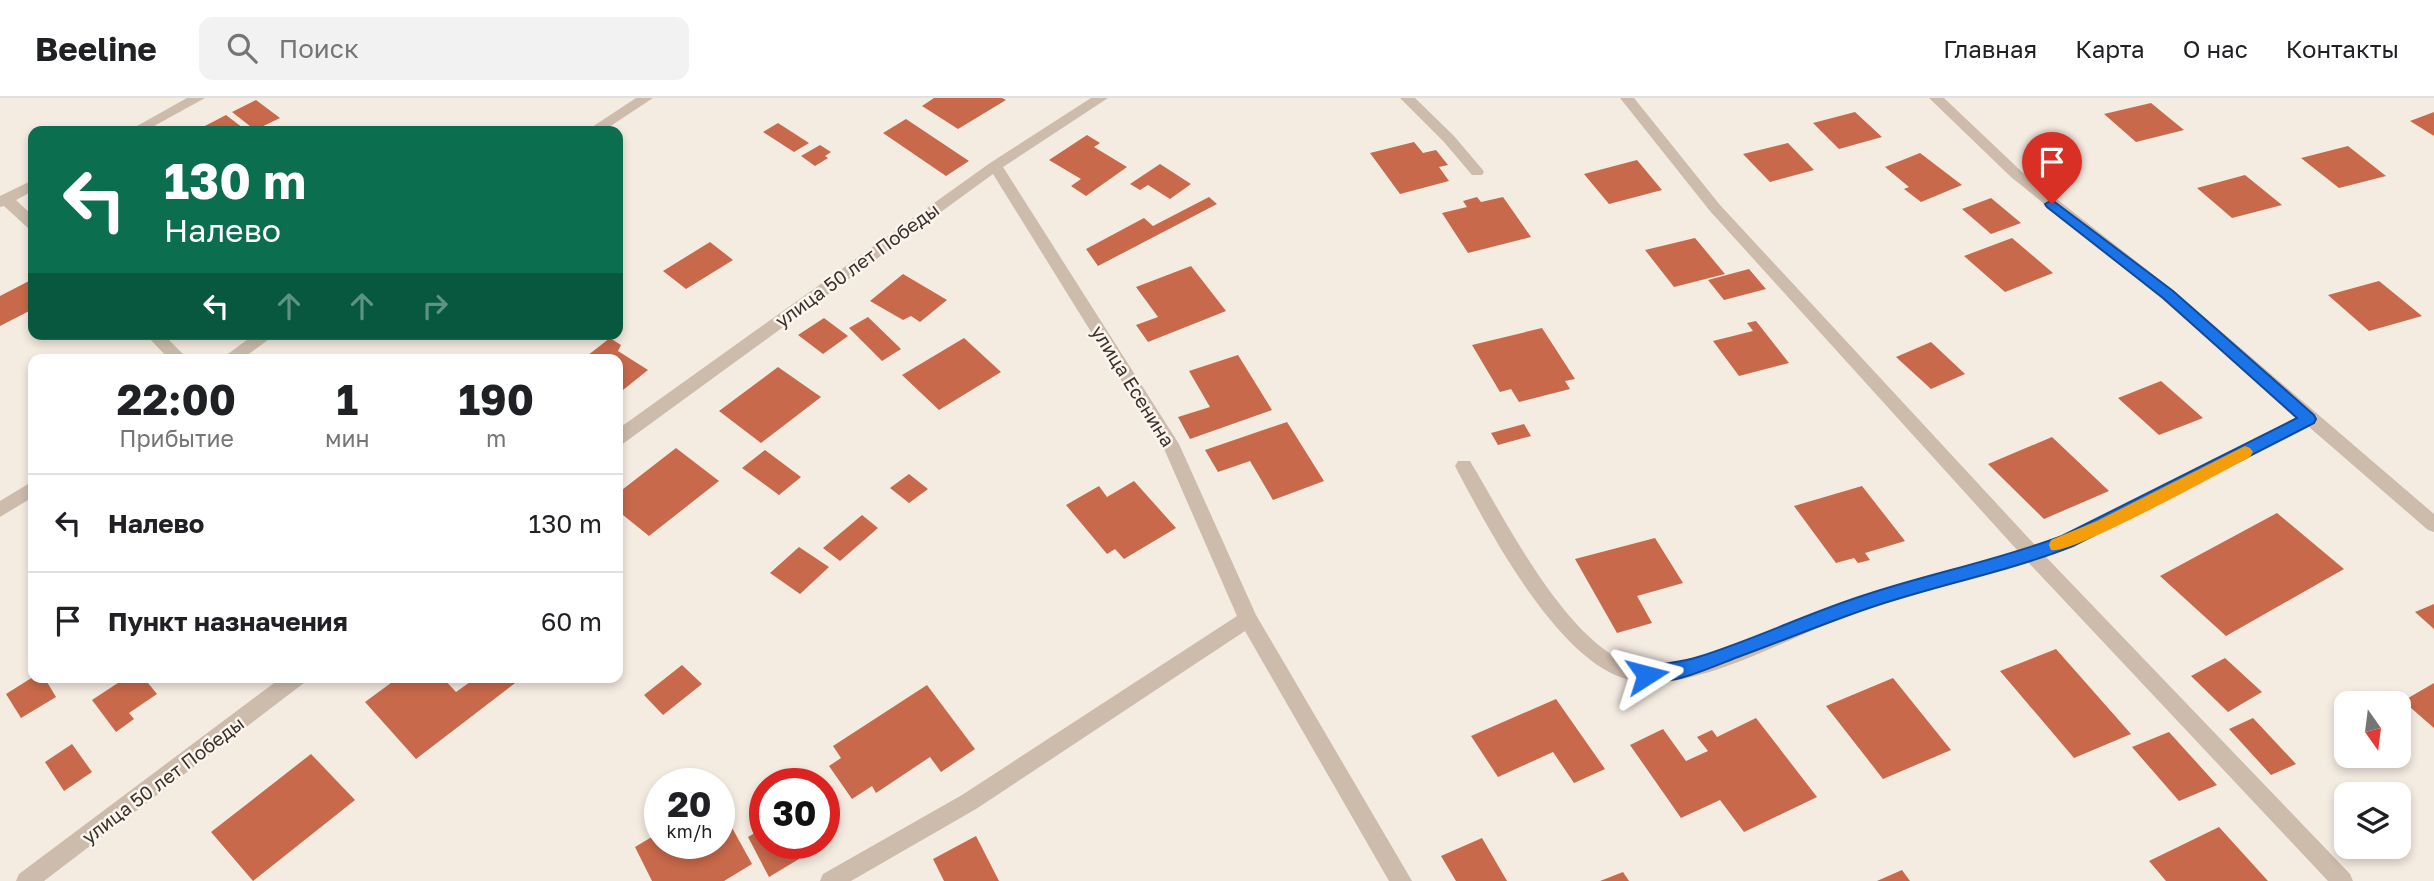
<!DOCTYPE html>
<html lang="ru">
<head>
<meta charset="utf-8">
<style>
	body { margin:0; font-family:"Golos Text",sans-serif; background:#f2f2f2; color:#202124; height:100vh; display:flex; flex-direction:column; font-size:26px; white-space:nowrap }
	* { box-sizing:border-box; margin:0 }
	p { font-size:23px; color:#757577 }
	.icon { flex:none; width:38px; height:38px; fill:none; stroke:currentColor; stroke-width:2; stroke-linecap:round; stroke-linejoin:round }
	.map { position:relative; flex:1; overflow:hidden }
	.details { position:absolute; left:28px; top:256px; width:595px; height:329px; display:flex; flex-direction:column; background:#fff; border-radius:14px; box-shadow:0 4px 10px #0003 }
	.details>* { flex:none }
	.banner { position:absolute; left:28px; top:28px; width:595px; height:214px; border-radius:14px; box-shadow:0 4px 10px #0003; background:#0b6e4f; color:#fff; overflow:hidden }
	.needle { width:46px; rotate:166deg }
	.tools { position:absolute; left:2334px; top:593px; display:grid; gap:14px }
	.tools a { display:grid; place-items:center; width:77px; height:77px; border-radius:14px; background:#fff; box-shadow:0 4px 10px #0003; font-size:35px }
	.speed { position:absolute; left:644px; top:670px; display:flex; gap:14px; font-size:35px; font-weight:700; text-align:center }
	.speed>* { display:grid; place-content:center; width:91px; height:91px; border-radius:50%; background:#fff; box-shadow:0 4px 10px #0003; line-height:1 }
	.speed small { font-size:18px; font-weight:400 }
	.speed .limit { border:10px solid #d22; background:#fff; color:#111 }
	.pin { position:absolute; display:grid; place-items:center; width:60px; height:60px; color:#fff; margin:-72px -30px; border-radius:50% 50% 50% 0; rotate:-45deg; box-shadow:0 0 7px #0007 }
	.pin .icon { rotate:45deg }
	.me { position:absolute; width:77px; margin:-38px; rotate:81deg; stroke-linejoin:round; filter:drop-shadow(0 0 5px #0008) }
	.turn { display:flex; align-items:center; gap:24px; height:147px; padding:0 21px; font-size:32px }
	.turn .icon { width:91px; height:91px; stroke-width:2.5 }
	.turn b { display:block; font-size:49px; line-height:60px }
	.lanes { display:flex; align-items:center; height:66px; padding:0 21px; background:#0003; justify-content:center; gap:35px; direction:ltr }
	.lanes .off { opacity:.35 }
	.eta { display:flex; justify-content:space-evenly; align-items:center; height:119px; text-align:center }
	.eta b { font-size:42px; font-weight:700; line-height:49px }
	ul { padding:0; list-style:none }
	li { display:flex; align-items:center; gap:21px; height:98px; padding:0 21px; border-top:2px solid #e0e0e0 }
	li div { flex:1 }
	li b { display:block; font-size:26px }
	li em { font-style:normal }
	header { display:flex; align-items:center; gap:42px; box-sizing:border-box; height:98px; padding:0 35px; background:#fff; border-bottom:2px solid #e0e0e0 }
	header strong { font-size:33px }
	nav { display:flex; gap:38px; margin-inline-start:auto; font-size:24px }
	.search { width:490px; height:63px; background:#f2f2f2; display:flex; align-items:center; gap:18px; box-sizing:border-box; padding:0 24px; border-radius:14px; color:#757577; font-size:26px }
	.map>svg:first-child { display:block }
	.building { fill:#c8694b }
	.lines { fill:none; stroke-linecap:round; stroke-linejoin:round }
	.minor { fill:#cdbbac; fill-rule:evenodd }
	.route { fill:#1a73e8; stroke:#114b97; stroke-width:2 }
	.slow { fill:#f59e0b }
	.labels { text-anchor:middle; stroke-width:5; stroke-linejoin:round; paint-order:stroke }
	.street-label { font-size:19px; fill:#3b302b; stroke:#fbf5ee }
</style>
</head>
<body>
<header>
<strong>Beeline</strong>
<div class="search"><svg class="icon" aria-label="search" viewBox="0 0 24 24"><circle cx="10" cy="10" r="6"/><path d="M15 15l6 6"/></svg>Поиск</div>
<nav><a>Главная</a><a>Карта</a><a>О нас</a><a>Контакты</a></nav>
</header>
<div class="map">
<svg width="2434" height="783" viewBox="0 0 2434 783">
	<rect width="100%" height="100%" fill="#f4ebe1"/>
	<path class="building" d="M934 0H1002L1006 2 958 31 922 8Z
		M256 2 280 20 255 32 232 14Z
		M2151 5 2184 32 2136 44 2104 16Z
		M1855 14 1882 39 1839 51 1813 25Z
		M2434 14V38L2410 23Z
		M226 17 247 33H205L201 30Z
		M906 21 969 63 946 78 883 35Z
		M778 25 809 45 794 54 763 34Z
		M1087 37 1100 45 1094 49 1127 69 1086 98 1071 88 1081 81 1049 62Z
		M1414 44 1423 55 1436 52 1448 67 1439 69 1449 83 1400 96 1370 55Z
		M1788 45 1814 72 1770 84 1743 56Z
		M820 47 831 54 825 58 828 60 815 68 801 58Z
		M2348 48 2386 78 2339 90 2301 60Z
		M1920 55 1962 87 1921 104 1904 91 1909 89 1885 69Z
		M1637 62 1662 92 1609 106 1584 76Z
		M1160 66 1191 86 1170 101 1148 87 1140 92 1130 86Z
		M2245 77 2282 107 2232 120 2197 90Z
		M1209 99 1217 106 1098 168 1086 151 1144 120 1153 128Z
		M1477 99 1481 104 1503 99 1531 139 1468 155 1442 115 1467 109 1463 103Z
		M1991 100 2021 125 1991 136 1962 111Z
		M1695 140 1725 176 1674 189 1645 152Z
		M2012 140 2053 175 2005 194 1964 158Z
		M710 144 733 162 686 191 663 173Z
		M1191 168 1226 213 1148 244 1136 227 1158 219 1136 189Z
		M1749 171 1766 191 1724 202 1708 182Z
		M903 176 947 202 920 224 911 218 903 222 870 203Z
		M29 183 33 188V211L0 228V198Z
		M2379 183 2422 218 2369 233 2328 197Z
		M868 219 901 251 882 263 849 230Z
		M824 220 848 238 823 256 798 237Z
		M1756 223 1789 265 1739 278 1713 243 1753 233 1747 225Z
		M1542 230 1575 281 1565 283 1570 291 1519 304 1511 291 1500 294 1472 247Z
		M610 240 621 247 618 253 648 272 618 296V261H583Z
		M964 240 1001 274 939 312 902 277Z
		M1931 244 1965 276 1931 291 1896 259Z
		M1238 257 1272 312 1190 341 1178 319 1210 309 1189 273Z
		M778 269 821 299 761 345 719 313Z
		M2161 283 2203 320 2159 337 2118 300Z
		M1287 324 1324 383 1273 402 1250 363 1218 374 1205 352Z
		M1524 326 1531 338 1498 347 1491 335Z
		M2052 339 2109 393 2044 421 1988 366Z
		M676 350 719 383 649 438 618 413V395Z
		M765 352 801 379 779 397 742 370Z
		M909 376 928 391 909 405 890 390Z
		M1134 383 1176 430 1124 461 1115 451 1107 456 1066 407 1099 388 1107 399Z
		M1862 388 1905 443 1865 455 1870 462 1858 465 1854 460 1836 465 1794 408Z
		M2277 415 2344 471 2226 538 2160 478Z
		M862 417 878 430 840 463 823 450Z
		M1655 440 1683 485 1637 498 1652 525 1617 535 1575 461Z
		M799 449 829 469 800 496 770 475Z
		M2434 506V531L2415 514Z
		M2056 551 2131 636 2074 660 2000 573Z
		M2225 560 2262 594 2228 614 2191 578Z
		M682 567 702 586 663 617 644 597Z
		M33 579H44L56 599 21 620 6 596Z
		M127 579H157L148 585 157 596 129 615 134 621 116 634 92 602Z
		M399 579H442L456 594 477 579H523L416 661 365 604Z
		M1893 580 1951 652 1883 681 1826 608Z
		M2434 585V630L2403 603Z
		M927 587 975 651 941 674 930 659 876 695 872 688 852 701 829 668 841 660 833 648Z
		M1556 601 1605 671 1574 685 1553 654 1498 679 1471 638Z
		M1756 620 1817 699 1744 734 1720 702 1681 720 1630 647 1663 631 1686 663 1708 653 1697 639 1712 632 1717 639Z
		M2253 620 2296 666 2271 677 2229 631Z
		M2169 634 2217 687 2179 703 2132 649Z
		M72 646 92 674 64 693 45 664Z
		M311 656 355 702 253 783 211 734Z
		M719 706 752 766 724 783H652L635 749 660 734V746H719Z
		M765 729V746H790L799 761 769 779 748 739Z
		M2219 729 2268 783H2166L2149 763Z
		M976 738 999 783H944L933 761Z
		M1482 740 1507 783H1456L1441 758Z
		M1902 772 1910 783H1877Z
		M1623 774 1629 783H1600Z"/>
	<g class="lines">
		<path class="minor" d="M187 0H205L145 33H128Z
			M636 0H653L603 33H586Z
			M1091 0H1108L1003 69 1179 346 1256 517 1412 783H1389L1245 533 976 711 851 783H820L823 776 962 697 1237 518 1165 353 993 76 624 345 618 347V331L990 65Z
			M1400 0H1415L1454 38 1482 71 1484 74 1482 77H1472L1444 44Z
			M1620 0H1634L1720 107 2035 447 2062 438 2298 319 2162 201 2011 79 1929 0H1944L2021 73 2174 193 2434 416V434L2428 432 2309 329 2074 448 2046 459 2350 776 2353 783H2328L2028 464C1969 483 1909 496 1850 517 1790 539 1730 575 1666 584 1647 587 1626 583 1609 574 1546 540 1488 431 1455 368L1458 363H1470C1506 423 1560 532 1623 563 1672 586 1817 512 1870 495 1919 479 1969 467 2018 453L1710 113Z
			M33 82V93L16 102 33 118V131L28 130 4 108 0 109V98Z
			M145 236H163L188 261H169Z
			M255 236H276L242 261H221Z
			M33 383V399L0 419V403Z
			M282 579H307L304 585 44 783H16L19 776Z"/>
	</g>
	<path class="route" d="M2052 102 2173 193 2314 317 2316 321 2314 325 2073 448C2007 474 1936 487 1869 510 1825 525 1782 543 1738 559 1714 568 1666 591 1641 582L1638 577 1641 571C1658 565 1680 565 1698 559 1756 541 1810 514 1868 496 1932 475 1999 462 2062 438L2297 320 2163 200 2047 109 2045 106Z"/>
	<path class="slow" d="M2245 348 2250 350 2253 354 2250 359C2223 373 2070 458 2051 452L2049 447 2051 442 2097 423Z"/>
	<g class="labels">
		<g class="street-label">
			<text transform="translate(857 167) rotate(-36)" y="7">улица 50 лет Победы</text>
			<text transform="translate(1133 288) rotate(58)" y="7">улица Есенина</text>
			<text transform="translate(163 682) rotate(-37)" y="7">улица 50 лет Победы</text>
		</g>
	</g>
</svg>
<div class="tools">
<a><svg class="needle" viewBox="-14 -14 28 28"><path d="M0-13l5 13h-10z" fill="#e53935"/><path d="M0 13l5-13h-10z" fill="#757577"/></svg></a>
<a><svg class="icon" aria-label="layers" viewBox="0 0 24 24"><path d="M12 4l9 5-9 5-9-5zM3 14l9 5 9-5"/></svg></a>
</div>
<div class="speed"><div>20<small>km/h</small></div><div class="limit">30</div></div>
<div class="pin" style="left:2052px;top:106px;background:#d93025"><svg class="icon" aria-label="arrive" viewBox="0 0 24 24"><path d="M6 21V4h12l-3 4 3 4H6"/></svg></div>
<svg class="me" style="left:1647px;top:577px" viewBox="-20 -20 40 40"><path d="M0-17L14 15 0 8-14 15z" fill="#1a73e8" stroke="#fff" stroke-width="4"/></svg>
<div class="banner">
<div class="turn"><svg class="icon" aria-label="left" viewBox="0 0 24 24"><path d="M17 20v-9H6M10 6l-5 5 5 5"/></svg><div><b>130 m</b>Налево</div></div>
<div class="lanes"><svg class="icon" aria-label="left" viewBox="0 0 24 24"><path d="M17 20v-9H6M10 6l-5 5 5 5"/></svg><svg class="icon off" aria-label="ahead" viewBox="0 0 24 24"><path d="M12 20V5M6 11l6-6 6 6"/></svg><svg class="icon off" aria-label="ahead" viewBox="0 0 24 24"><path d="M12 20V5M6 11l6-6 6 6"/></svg><svg class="icon off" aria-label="right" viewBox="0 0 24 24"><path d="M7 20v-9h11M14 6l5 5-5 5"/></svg></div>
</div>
<section class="details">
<div class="eta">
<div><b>22:00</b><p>Прибытие</p></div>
<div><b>1</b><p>мин</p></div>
<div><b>190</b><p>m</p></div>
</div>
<ul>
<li><svg class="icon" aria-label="left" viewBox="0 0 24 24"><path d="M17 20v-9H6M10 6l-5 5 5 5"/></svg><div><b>Налево</b></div><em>130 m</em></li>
<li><svg class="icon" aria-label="arrive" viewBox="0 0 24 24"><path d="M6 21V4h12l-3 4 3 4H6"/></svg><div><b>Пункт назначения</b></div><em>60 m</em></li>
</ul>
</section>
</div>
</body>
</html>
